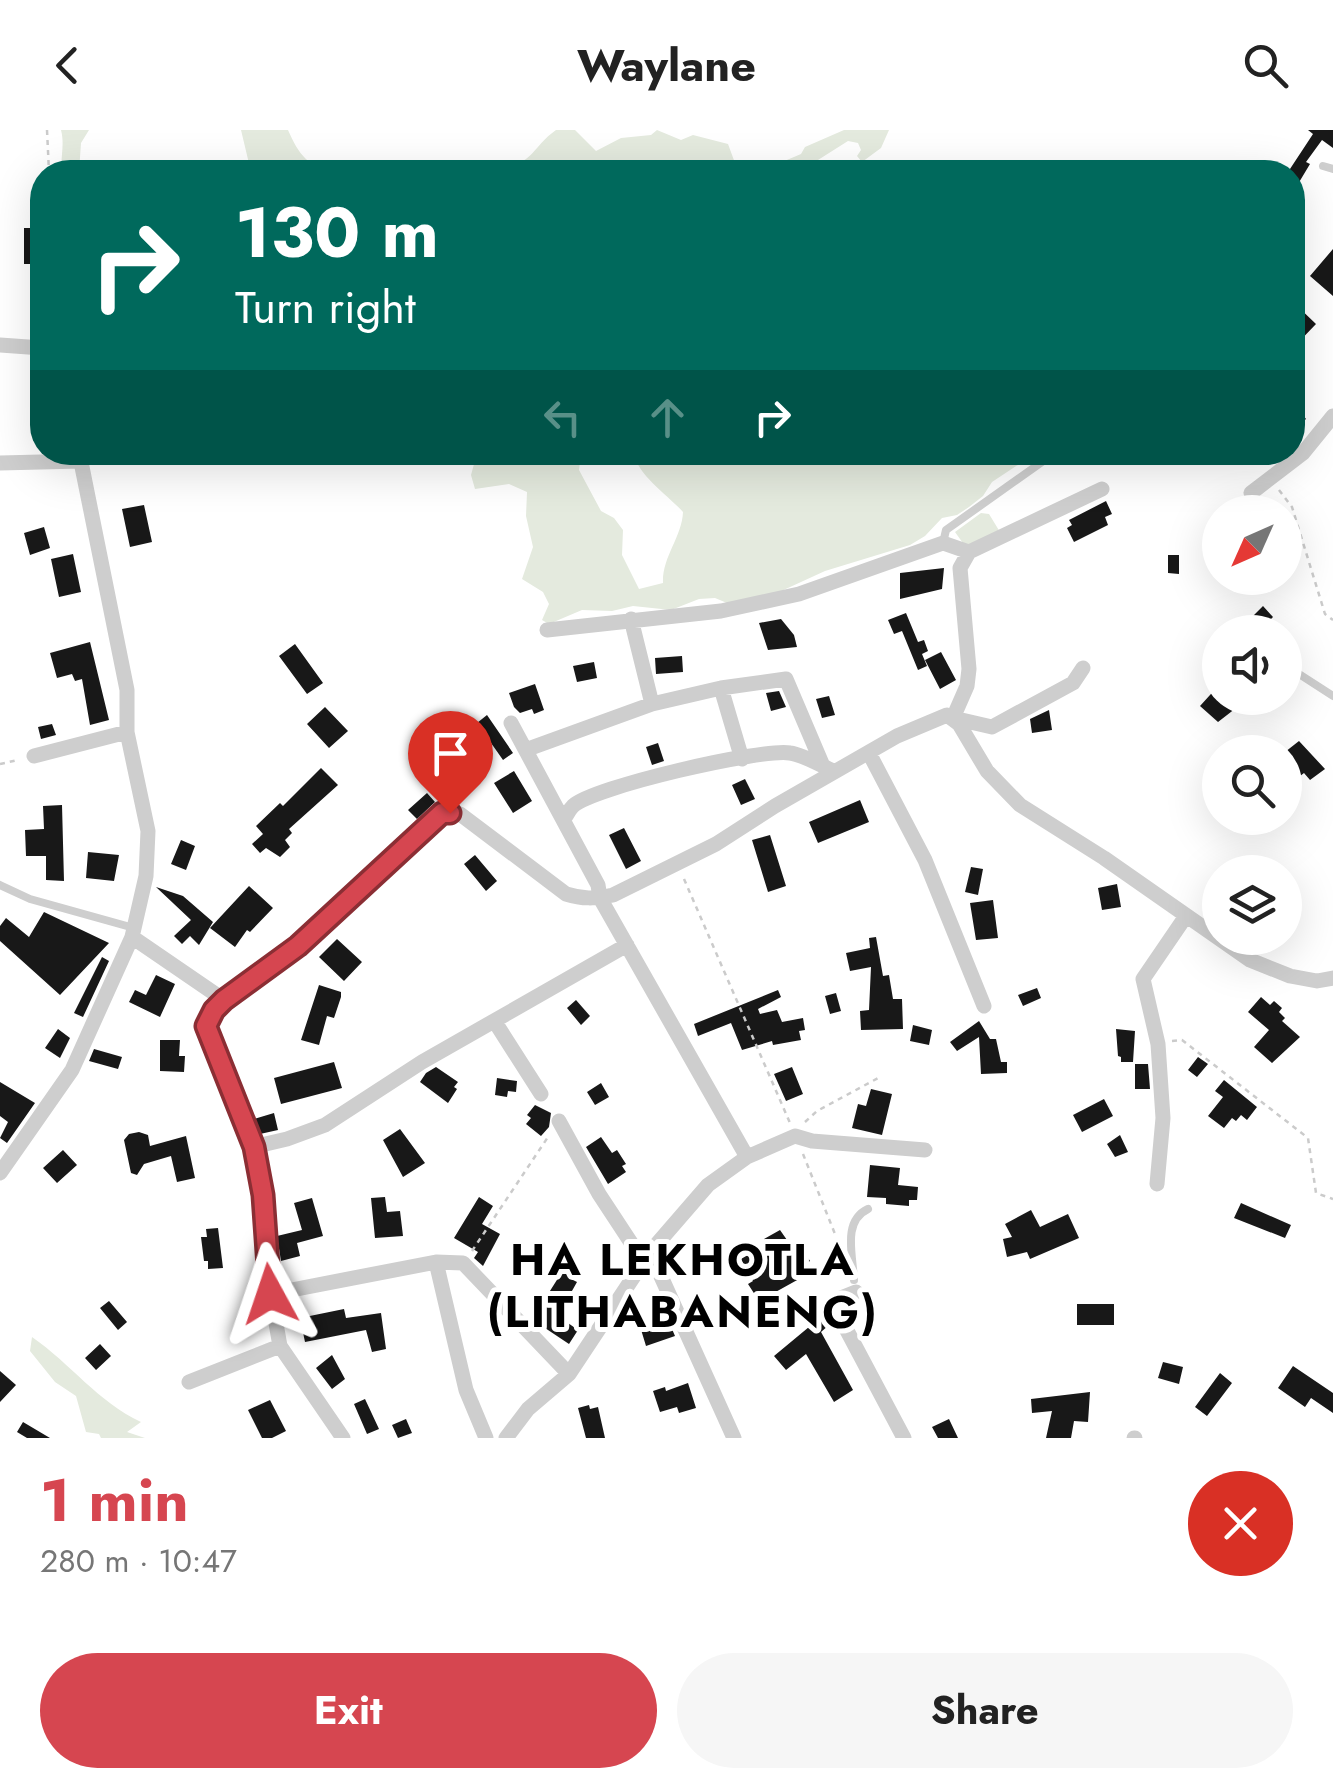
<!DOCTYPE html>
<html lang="en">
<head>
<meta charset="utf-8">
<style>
	body { margin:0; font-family:Jost,sans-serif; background:#f6f6f6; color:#222; height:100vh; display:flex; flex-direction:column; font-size:38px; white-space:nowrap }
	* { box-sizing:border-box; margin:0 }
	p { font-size:32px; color:#767676 }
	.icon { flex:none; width:55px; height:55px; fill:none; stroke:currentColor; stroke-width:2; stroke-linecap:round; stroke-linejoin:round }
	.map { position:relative; height:1308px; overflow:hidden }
	.panel { display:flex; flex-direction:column; background:#fff; flex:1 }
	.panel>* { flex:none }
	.top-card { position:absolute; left:30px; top:30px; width:1275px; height:305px; border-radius:40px; box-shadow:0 10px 40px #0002; background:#00695c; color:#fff; overflow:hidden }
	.needle { width:65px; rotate:225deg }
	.controls { position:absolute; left:1202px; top:365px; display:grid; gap:20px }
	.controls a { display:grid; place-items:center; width:100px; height:100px; border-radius:50%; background:#fff; box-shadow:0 10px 40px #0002; font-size:50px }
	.pin { position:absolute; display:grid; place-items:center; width:85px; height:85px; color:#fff; margin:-102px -42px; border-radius:50% 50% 50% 0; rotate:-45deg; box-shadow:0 0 10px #0007 }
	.pin .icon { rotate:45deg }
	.me { position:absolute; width:110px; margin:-55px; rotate:355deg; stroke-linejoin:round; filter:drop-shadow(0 0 8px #0008) }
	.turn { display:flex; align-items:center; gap:35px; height:210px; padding:0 40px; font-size:45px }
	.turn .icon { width:130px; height:130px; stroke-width:2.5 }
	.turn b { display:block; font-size:70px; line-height:85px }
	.lanes { display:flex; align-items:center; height:95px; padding:0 40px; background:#0003; justify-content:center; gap:50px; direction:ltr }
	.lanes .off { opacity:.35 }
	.round { display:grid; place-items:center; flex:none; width:105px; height:105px; border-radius:52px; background:#f6f6f6 }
	.summary { display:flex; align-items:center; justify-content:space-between; height:170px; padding:0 40px }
	h1 { font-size:60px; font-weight:700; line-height:75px; color:#d64650 }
	.cta { display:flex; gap:20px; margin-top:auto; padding:20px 40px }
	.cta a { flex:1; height:115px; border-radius:60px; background:#d64650; color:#fff; font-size:40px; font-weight:700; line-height:115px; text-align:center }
	.cta a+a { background:#f6f6f6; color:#222 }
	header { display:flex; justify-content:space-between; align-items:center; height:130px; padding:0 40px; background:#fff; font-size:45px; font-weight:700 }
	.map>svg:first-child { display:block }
	.green { fill:#e4eade }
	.building { fill:#181818 }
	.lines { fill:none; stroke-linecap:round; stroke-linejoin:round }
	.path { stroke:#cbcbcb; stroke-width:2.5; stroke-dasharray:5 5; stroke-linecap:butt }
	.service { stroke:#cecece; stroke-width:8 }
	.minor { stroke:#cecece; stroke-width:15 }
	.route-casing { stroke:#8b2e34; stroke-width:25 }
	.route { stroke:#d64650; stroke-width:18 }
	.labels { text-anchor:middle; stroke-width:10; stroke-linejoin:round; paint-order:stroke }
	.district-label { font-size:45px; font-weight:bold; letter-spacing:2.5px; fill:#000; stroke:#fff }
</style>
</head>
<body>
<header><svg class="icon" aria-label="back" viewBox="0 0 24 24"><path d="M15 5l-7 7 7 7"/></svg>Waylane<svg class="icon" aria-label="search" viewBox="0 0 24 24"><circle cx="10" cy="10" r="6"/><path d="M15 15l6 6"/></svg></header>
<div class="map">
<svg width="1333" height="1308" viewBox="0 0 1333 1308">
	<rect width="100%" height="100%" fill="#fff"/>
	<path class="green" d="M61 0H89L81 13 79 42H62C60 27 65 15 61 0Z
		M241 0H288C299 25 308 37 335 42H251Z
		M556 0H575L596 21 621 8 651 5 657 0 681 10 693 5 728 14 735 33 732 42H490L493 33C534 39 528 20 556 0Z
		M844 0H889L881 18 862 32 857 26 861 20 858 13 848 11 799 42H777L775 35 801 24 805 17Z
		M490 323H581L579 340 601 381 614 388 623 400 622 425 639 459 663 453C662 427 682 407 683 382 668 365 637 345 634 323H1036L992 352 983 366 969 377 957 385 942 388 925 406 910 415 825 441 777 463 727 473 715 468 699 469 671 480 633 476 612 481 582 480 549 494 542 490 549 474 543 462 522 449 533 417 526 386 527 362 509 354 475 359 471 345 476 327Z
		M981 383 989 384 1000 402 965 416 955 402Z
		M32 1207C71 1234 98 1272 141 1292L127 1302 145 1308H101L99 1304 86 1302 76 1266 55 1252 30 1221Z"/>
	<path class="building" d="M1308 0H1333V18L1322 10 1306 32 1310 34 1292 64V42H1288L1313 4Z
		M24 98H40V134H24Z
		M1333 119V166L1310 146Z
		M1292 171 1316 194 1292 219Z
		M1292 271 1306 289 1292 300Z
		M1106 371 1112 384 1105 387 1108 395 1074 412 1067 398 1072 395 1069 390Z
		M144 375 152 412 130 417 122 379Z
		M44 397 50 418 30 425 24 403Z
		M73 424 81 462 59 467 51 429Z
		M1168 425H1179V444L1168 443Z
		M944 438 942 459 900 469V443Z
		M1263 476 1273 487 1259 501 1249 490Z
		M906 483 918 512 924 510 928 521 922 524 927 536 918 540 902 501 894 504 888 490Z
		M781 489 794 505 797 517 768 520 759 493Z
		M90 512 109 590 90 595 82 549 75 551 72 544 57 548 50 523Z
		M295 514 323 553 307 564 279 526Z
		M941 522 956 550 940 559 925 530Z
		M682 526 683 542 656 544 655 528Z
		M594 532 597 548 577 552 573 536Z
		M535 554 544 580 534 584 532 579 520 583 514 577 509 563Z
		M1220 554V568H1249L1218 592 1200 576Z
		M779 561 786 577 771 581 766 563Z
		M829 566 835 585 822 588 816 569Z
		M325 577 348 601 329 618 307 594Z
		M1049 580 1052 600 1032 603 1030 589Z
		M487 585 513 623 503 630 477 593Z
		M52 594 56 605 41 609 38 597Z
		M1299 611 1325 639 1310 650 1304 643 1295 650 1285 637V622Z
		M658 613 664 631 652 635 646 617Z
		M321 638 338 655 289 699 292 703 285 710 290 717 280 727 266 718 260 723 252 714 263 704 256 696 280 673 283 676Z
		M514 641 532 671 513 683 494 653Z
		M745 649 755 669 741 675 732 655Z
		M427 663 435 672 417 689 408 680Z
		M860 670 869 692 818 713 809 692Z
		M62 675 64 751 46 750V726H26L25 700 44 699 43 676Z
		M624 698 641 731 626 739 609 705Z
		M770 705 786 756 768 762 752 710Z
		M181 710 195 716 186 740 171 734Z
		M88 722 119 725 114 751 86 748Z
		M475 725 497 751 486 761 464 734Z
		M971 737 983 739 978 765 965 762Z
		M1117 754 1121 777 1102 780 1098 758Z
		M249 756 273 778 250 802 247 800 235 817 210 798Z
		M156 757 183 766 213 792 199 815 190 806 182 814 174 806 191 790Z
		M993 770 998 808 976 810 970 773Z
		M44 782 109 813 60 865 0 811V796L6 788 29 807Z
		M876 807 883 846 889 845 893 869H902L903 899 861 900 860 881 869 880 871 837 850 841 846 823 870 818 869 808Z
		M337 809 362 832 344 851 319 827Z
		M102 827 109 831 83 887 74 883Z
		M156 845 175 854 160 887 129 872 135 860 146 865Z
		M319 855 341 862V867L334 888 327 886 319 915 301 910Z
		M1037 858 1041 868 1023 876 1018 865Z
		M778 860 781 867 758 879 760 884 777 880 782 892 803 888 805 900 799 901 801 910 773 915 772 911 742 920 731 893 698 906 694 894Z
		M836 863 841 881 830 884 825 866Z
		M1261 867 1270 875 1274 871 1282 878 1279 882 1285 888 1282 891 1300 907 1272 933 1254 917 1269 900 1248 882Z
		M576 870 590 886 581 895 567 878Z
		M979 891 990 909H996L1001 932H1007V943L981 944 979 907 957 921 950 912Z
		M913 895 932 900 929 915 910 911Z
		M58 899 70 908 60 928 45 918Z
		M1116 899 1135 901 1133 932H1121V927L1118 926Z
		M160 910H180L179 926H185L184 942 160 941Z
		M94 919 122 927 118 939 89 931Z
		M1198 927 1208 934 1197 947 1188 940Z
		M334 932 342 958 281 974 274 948Z
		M1135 934H1148L1150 959H1135Z
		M436 937 458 952 454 957 457 959 448 973 420 952 426 943Z
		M792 937 803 964 786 971 774 944Z
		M497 948 517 951 516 962 508 961 507 967 495 965Z
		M1224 950 1257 977 1247 990 1241 985 1236 991 1232 988 1224 998 1208 986 1223 967 1215 961Z
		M0 952 35 973 7 1013 0 1008 8 992 0 986Z
		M601 953 609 967 595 975 587 962Z
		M871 959 892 964 882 1005 852 998 858 974 866 976Z
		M1104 969 1113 986 1082 1002 1073 985Z
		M535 975 551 983 549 997 541 1006 526 994 531 988 527 985Z
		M274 983 278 1000 260 1004 254 989Z
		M400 999 425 1033 403 1047 383 1010Z
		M139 1002 148 1005 150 1016 186 1006 195 1048 177 1052 171 1026 144 1034 137 1045 131 1043 124 1010 129 1004Z
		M1120 1005 1128 1022 1115 1027 1107 1014Z
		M601 1007 612 1023 617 1020 626 1034 622 1036 626 1042 608 1054 586 1017Z
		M63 1020 77 1035 57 1053 43 1038Z
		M870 1035 900 1038 898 1055 918 1057 917 1070H909V1076L886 1074V1068L867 1067Z
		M385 1067 387 1082 400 1081 403 1106 375 1108 371 1068Z
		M479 1067 493 1076 482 1094 500 1104 483 1136 474 1128 478 1122 454 1108Z
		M312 1068 323 1106 297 1113 300 1126 281 1131 277 1106 302 1100 294 1073Z
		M1241 1073 1291 1095 1285 1108 1234 1088Z
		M1031 1080 1040 1097 1068 1084 1079 1108 1030 1129 1027 1122 1007 1127 1003 1109 1012 1107 1005 1094Z
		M218 1098 223 1138 208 1139V1131H204L201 1107H207L206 1099Z
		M780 1100 794 1120 801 1116 810 1131 803 1135 806 1140 797 1145 799 1149 772 1164 778 1173 760 1184 754 1174 759 1171 748 1154 753 1151 741 1129 767 1114 764 1109Z
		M567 1134 578 1142 573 1150 577 1152 558 1186 578 1200 569 1214 536 1192 547 1175 543 1172Z
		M109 1171 127 1192 118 1200 100 1178Z
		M1077 1174H1114V1195H1077Z
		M344 1179 346 1188 381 1183 386 1219 372 1222 366 1200 305 1212 300 1188Z
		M661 1186 664 1194 669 1192 675 1206 646 1216 639 1193Z
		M821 1187 829 1195 821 1202 853 1260 834 1272 806 1224 786 1240 774 1226Z
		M100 1214 111 1226 96 1240 85 1228Z
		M332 1225 345 1249 332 1259 316 1238Z
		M1163 1232 1183 1237 1179 1254 1158 1248Z
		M1293 1236 1333 1263V1283L1311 1268 1305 1277 1278 1258Z
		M0 1241 16 1255 0 1272Z
		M1220 1243 1232 1253 1207 1286 1195 1277Z
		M688 1253 696 1278 679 1283 677 1277 660 1282 653 1261 665 1257 666 1261Z
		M1090 1262 1088 1292 1074 1291 1071 1308H1046L1052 1281 1032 1283 1031 1269Z
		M365 1269 379 1299 367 1304 354 1274Z
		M270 1270 286 1301 272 1308H262L248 1280Z
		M589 1275 590 1279 598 1277 605 1308H586L578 1278Z
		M406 1289 412 1303 398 1308 392 1295Z
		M949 1289 958 1308H938L932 1297Z
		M23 1292 50 1308H27L17 1302Z"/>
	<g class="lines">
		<path class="path" d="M47 0 49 42
			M1279 360 1292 377 1325 484 1333 490
			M0 634 18 630
			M684 749 790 993
			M1172 911 1182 910 1308 1008 1316 1063 1333 1069
			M805 992 817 981 880 947
			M803 1024 839 1114
			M472 1121 548 1007"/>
		<path class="service" d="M1323 36 1333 39
			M943 413 946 400 1056 322
			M1299 544 1333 566
			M0 755 30 769 134 798
			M854 1150C853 1126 842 1091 868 1079"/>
		<path class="minor" d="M0 215 42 218
			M0 333 81 331
			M1251 363 1303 323 1333 286
			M547 500 721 481 799 464 943 413 969 422
			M1083 538 1073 553 992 597 953 588 967 556 969 539 960 438 969 422 1102 359
			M721 558 786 549 823 636
			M652 574 721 558 742 629
			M511 593 598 755 600 768 747 1027 708 1055 650 1122
			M528 619 652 574 631 489
			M869 623 925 730 984 876
			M34 626 127 602
			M564 689C567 685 569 680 573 676 593 657 762 618 790 623 804 625 820 635 833 641
			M132 807 224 870
			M495 892 541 964
			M559 991 599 1064 645 1134
			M253 1017 287 1009 325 995 422 932 627 815
			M747 1027 795 1006 812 1011 925 1020
			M0 1043 72 940 132 807 146 746 148 701 127 602V560L79 322
			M1157 1054 1163 988 1158 914 1143 849 1186 786
			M436 1132 466 1260 486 1308
			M856 1162 841 1168 835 1178 904 1308
			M271 1164 436 1132 463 1133 569 1244
			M189 1252 280 1216
			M343 1308 280 1216 269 1154 263 1065 253 1017 207 896 214 880 224 870 299 815 442 683 460 684 566 764C582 769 595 769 613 765L716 714 775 676 897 606 947 585 959 594 987 641 1020 675 1104 728 1250 830 1290 846 1317 851 1333 848
			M506 1308 528 1279 569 1244 650 1122 734 1308
			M1134 1308H1135"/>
	</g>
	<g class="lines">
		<defs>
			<path id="route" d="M270 1164 263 1065 254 1017 206 896 214 880 224 870 298 816 442 683H450"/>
		</defs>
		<use href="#route" class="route-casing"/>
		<use href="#route" class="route"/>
	</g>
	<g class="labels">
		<g class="district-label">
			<text x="683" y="1145">HA LEKHOTLA<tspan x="683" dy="52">(LITHABANENG)</tspan></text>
		</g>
	</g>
</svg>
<div class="controls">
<a><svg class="needle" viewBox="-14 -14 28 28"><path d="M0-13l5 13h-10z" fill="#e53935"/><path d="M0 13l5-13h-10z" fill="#767676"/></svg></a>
<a><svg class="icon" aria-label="sound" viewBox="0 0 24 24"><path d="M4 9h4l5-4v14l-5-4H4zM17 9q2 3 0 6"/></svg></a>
<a><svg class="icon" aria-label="search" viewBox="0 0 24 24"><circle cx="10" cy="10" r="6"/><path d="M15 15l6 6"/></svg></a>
<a><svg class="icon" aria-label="layers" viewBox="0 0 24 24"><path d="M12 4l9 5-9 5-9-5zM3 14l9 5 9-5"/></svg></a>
</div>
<div class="pin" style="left:450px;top:683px;background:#d93025"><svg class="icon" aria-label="arrive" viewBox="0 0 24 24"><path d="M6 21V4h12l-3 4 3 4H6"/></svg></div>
<svg class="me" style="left:270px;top:1164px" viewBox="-20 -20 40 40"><path d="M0-17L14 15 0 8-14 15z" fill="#d64650" stroke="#fff" stroke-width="4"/></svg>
<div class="top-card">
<div class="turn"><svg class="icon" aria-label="right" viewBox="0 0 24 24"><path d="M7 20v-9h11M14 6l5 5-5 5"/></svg><div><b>130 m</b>Turn right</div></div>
<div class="lanes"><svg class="icon off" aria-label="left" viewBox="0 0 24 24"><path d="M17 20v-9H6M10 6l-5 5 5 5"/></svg><svg class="icon off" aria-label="ahead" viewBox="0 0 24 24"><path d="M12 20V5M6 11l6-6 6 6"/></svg><svg class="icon" aria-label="right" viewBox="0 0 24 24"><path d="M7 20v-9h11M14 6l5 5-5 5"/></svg></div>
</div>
</div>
<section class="panel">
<div class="summary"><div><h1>1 min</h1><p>280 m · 10:47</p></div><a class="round" style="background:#d93025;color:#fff"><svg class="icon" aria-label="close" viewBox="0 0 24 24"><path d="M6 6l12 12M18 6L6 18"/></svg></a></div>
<div class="cta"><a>Exit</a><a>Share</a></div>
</section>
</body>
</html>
